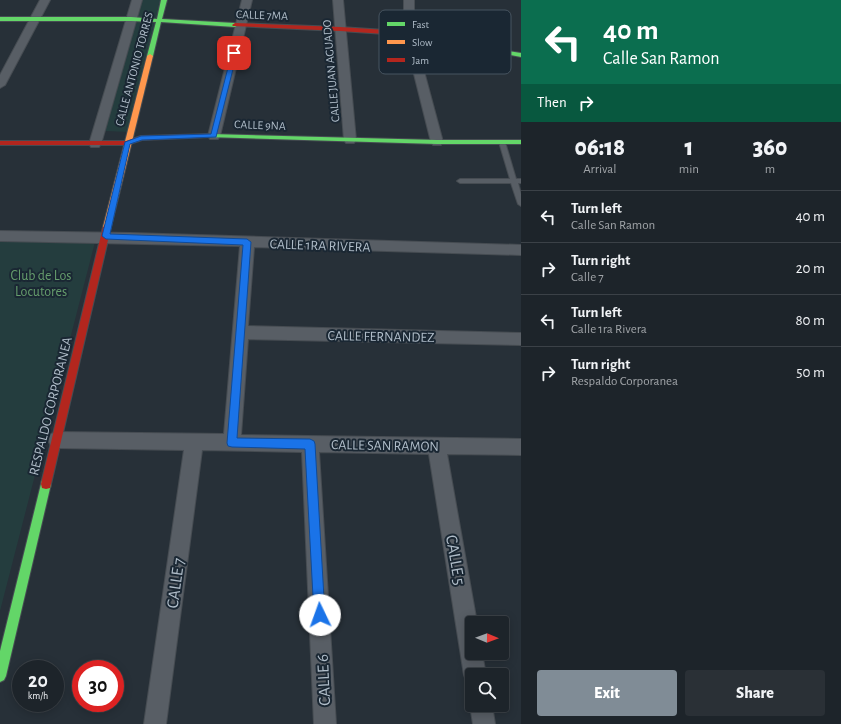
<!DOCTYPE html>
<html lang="en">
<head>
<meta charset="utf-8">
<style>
	body { margin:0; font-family:"Alegreya Sans",sans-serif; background:#2a3036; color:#f1f3f6; height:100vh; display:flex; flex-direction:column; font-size:15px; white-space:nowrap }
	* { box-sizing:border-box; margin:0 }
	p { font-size:13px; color:#a0a4a8 }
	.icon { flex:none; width:22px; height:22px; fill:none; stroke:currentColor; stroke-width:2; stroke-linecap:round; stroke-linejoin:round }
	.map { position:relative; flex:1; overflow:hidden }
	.sheet { display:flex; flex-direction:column; background:#1d242a; width:320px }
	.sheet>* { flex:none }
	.hud { background:#0b6e4f; color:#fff; overflow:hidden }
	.needle { width:26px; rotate:91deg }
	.controls { position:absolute; left:465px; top:616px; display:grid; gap:8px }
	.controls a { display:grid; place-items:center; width:44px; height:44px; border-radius:4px; background:#1d242a; box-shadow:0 2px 10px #0003,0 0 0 1px #3b4147; font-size:20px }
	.speed { position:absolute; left:12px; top:660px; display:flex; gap:8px; font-size:20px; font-weight:700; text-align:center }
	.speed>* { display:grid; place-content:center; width:52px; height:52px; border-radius:50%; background:#1d242a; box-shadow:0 2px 10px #0003,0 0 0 1px #3b4147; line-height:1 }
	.speed small { font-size:10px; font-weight:400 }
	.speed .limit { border:6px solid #d22; background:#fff; color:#111 }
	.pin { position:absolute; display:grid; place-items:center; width:34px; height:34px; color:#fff; margin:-17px; border-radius:8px; box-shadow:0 2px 6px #0006 }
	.me { position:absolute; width:44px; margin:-22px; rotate:357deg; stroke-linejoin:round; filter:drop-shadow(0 0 3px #0008) }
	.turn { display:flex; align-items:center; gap:14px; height:84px; padding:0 16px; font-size:18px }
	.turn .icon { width:52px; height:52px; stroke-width:2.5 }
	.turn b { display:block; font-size:28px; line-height:34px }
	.then { display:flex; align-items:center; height:38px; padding:0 16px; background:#0003; gap:8px; font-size:15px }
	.eta { display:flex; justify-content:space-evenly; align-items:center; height:68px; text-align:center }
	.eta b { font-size:24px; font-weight:800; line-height:28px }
	.button { display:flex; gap:8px; margin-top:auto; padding:8px 16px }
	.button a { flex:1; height:46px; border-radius:4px; background:#808c96; color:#fff; font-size:16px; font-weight:800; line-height:46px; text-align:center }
	.button a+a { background:#2a3036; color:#f1f3f6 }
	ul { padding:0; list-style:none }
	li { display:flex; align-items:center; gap:12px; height:52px; padding:0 16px; border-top:1px solid #3b4147 }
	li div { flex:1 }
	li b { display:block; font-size:15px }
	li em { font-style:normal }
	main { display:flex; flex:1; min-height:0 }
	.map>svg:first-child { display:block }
	.green { fill:#243d3e }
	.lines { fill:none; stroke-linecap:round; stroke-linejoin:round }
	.lane-casing { stroke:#464c52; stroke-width:2 }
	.street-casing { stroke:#464c52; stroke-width:2 }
	.fast-casing { stroke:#464c52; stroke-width:2 }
	.slow-casing { stroke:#464c52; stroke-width:2 }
	.jam-casing { stroke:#464c52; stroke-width:2 }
	.lane { fill:#585e65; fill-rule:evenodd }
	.street { fill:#585e65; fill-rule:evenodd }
	.fast { fill:#63d668; fill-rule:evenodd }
	.slow { fill:#ff974d; fill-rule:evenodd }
	.jam { fill:#b3261e; fill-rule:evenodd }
	.route { fill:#1a73e8; stroke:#114b97 }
	.labels { text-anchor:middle; stroke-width:4; stroke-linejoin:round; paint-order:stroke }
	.far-street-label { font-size:12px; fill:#b0bdc9; stroke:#1a2733 }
	.street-label { font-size:14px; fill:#b0bdc9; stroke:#1a2733 }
	.park-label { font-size:14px; fill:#659d6c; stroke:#1a2733 }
	.near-street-label { font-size:17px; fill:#b0bdc9; stroke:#1a2733 }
	.key { fill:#1a2733; stroke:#475460; stroke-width:1 }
	.key-label { font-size:11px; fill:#b0bdc9 }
</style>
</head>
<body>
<main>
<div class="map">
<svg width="521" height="724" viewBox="0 0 521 724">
	<rect width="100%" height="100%" fill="#273038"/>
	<path class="green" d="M142 0H164L130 132 105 131Z
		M0 242H95L0 611Z"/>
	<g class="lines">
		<defs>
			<path id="lane" d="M502 140 505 142 516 179H521V183H518L521 194V206L518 204 511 183H460L457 181 460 179H510L499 142Z"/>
			<path id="street" d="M40 0H50L5 85 0 88V75Z
				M132 0H142L101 144 99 147H91L89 144Z
				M242 0H252L220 136 218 139H210L208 136Z
				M333 0H343L356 140 354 143H346L344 140Z
				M404 0H414V34L443 142 441 145H433L431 142 404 34Z
				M0 231 130 233 521 245V255L254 247 248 326 521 333V345L248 339 241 435 521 439V455L447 454 477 623H472V653H482L486 675H472V685L467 683 464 675 429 454 319 452 336 724H314L302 452 202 450 166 724H144L184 450 57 448 51 446 48 440 51 434 57 432 224 434 240 246 0 241Z
				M472 699V705H492L495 724H473L470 705Z"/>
			<path id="fast" d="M161 0H167L162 19 235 23 238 25 235 27 161 22 153 56 150 58 147 56 156 22 131 21H0V17H131L157 19Z
				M459 38 484 47 521 53V57L483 50 457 41V39Z
				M210 134 437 140H521V144H437L208 137 207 136Z
				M46 479 50 480 51 484 6 676 4 680 0 682V651L41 484 42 480Z"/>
			<path id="slow" d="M150 54 153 56 111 227 107 230 103 227 147 56Z"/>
			<path id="jam" d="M235 23 340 27 446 34 462 40 459 42 446 38 340 31 233 26 232 25Z
				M210 134 213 136 212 137 142 140 127 145H0V141H126L141 136Z
				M107 224 111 227 51 484 50 488 46 489 42 488 41 484 103 227Z"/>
		</defs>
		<use href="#lane" class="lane-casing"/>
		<use href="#street" class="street-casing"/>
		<use href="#fast" class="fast-casing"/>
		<use href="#slow" class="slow-casing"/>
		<use href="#jam" class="jam-casing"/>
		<use href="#lane" class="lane"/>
		<use href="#street" class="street"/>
		<use href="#fast" class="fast"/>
		<use href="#slow" class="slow"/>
		<use href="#jam" class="jam"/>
	</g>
	<path class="route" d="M232 52 237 53 216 137 142 140 130 144 110 234 247 239 251 242 237 438 310 439 314 441 315 444 325 615 324 619 320 621 315 619 314 615 305 449 232 447 228 446 227 443 243 245 106 239 102 236 125 142 141 136 211 134Z"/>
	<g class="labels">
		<g class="far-street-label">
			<text transform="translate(262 15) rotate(2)" y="4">CALLE 7MA</text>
			<text transform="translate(134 69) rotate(-75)" y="4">CALLE ANTONIO TORRES</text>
			<text transform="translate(331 71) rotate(-95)" y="4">CALLE JUAN AGUADO</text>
			<text transform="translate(260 125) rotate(2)" y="4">CALLE 9NA</text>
		</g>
		<g class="street-label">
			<text transform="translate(320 245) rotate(2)" y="5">CALLE 1RA RIVERA</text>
			<text transform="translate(381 336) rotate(1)" y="5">CALLE FERNANDEZ</text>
			<text transform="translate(50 406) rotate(-76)" y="5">RESPALDO CORPORANEA</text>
			<text transform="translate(385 445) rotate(1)" y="5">CALLE SAN RAMON</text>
		</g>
		<g class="park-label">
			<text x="41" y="280">Club de Los<tspan x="41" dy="16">Locutores</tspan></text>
		</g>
		<g class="near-street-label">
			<text transform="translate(456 560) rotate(80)" y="6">CALLE 5</text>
			<text transform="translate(175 583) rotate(-82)" y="6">CALLE 7</text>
			<text transform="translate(323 680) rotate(-93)" y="6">CALLE 6</text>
		</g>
	</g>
	<rect x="379" y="10" width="132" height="64" rx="6" class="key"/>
	<rect x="387" y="22" width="18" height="4" fill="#63d668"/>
	<rect x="387" y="40" width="18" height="4" fill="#ff974d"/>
	<rect x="387" y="58" width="18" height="4" fill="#b3261e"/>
	<g class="key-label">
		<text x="412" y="28">Fast</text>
		<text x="412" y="46">Slow</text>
		<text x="412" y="64">Jam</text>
	</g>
</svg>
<div class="controls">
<a><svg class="needle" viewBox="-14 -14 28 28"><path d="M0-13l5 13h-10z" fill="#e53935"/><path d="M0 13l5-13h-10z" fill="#a0a4a8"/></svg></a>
<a><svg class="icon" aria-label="search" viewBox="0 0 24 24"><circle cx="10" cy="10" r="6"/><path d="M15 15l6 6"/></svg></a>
</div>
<div class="speed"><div>20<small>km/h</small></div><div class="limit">30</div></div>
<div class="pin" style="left:234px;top:53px;background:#d93025"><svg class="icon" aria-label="arrive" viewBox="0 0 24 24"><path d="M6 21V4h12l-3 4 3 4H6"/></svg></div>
<svg class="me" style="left:320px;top:615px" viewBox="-20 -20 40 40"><circle r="19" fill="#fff"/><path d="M0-13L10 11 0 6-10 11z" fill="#1a73e8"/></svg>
</div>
<section class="sheet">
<div class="hud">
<div class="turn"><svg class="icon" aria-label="left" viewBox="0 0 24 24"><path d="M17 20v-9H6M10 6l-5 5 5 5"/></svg><div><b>40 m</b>Calle San Ramon</div></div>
<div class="then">Then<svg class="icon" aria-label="right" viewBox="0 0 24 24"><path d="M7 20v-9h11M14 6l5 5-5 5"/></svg></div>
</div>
<div class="eta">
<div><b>06:18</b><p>Arrival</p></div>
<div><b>1</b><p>min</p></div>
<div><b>360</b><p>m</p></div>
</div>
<ul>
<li><svg class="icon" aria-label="left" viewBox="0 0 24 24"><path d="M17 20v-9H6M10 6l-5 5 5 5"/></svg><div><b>Turn left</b><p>Calle San Ramon</p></div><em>40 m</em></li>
<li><svg class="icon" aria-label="right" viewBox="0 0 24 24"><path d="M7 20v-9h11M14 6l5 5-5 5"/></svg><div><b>Turn right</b><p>Calle 7</p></div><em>20 m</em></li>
<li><svg class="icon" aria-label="left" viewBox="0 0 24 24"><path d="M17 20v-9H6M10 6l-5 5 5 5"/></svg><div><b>Turn left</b><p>Calle 1ra Rivera</p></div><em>80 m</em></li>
<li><svg class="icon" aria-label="right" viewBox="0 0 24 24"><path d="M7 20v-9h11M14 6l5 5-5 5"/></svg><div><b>Turn right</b><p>Respaldo Corporanea</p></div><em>50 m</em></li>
</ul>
<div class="button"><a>Exit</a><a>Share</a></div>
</section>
</main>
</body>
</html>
